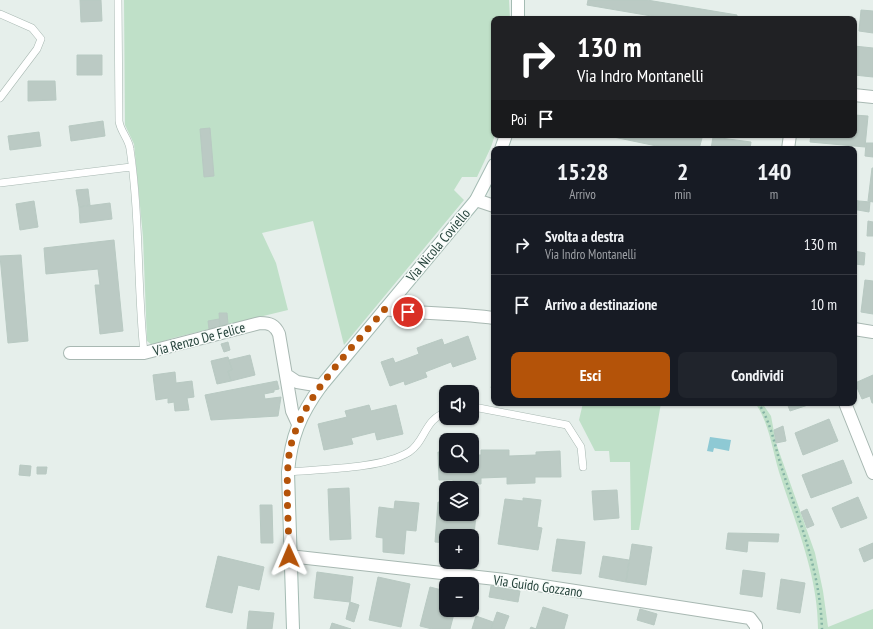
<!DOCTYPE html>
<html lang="it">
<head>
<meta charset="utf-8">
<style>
	body { margin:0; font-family:"PT Sans Narrow",sans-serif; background:#20242c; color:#f1f3f6; height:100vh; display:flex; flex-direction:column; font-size:15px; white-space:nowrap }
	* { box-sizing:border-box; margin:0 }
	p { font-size:13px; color:#9ea1a6 }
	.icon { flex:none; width:22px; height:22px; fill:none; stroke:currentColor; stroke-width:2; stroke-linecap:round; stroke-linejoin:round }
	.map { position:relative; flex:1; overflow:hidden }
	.panel { position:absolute; left:491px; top:146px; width:366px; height:260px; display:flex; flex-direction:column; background:#171b24; border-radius:8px; box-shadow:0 1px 3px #0004 }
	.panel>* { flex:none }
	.top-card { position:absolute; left:491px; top:16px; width:366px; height:122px; border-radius:8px; box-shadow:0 1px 3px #0004; background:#202124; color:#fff; overflow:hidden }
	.controls { position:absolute; left:439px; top:385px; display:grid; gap:8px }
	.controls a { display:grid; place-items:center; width:40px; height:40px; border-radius:8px; background:#171b24; box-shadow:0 1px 3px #0004; font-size:20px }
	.pin { position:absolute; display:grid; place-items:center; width:34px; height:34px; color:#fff; margin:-17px; border:2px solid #fff; border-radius:50%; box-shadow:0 1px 4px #0007 }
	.me { position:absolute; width:44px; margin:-22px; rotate:359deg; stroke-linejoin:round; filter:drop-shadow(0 0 3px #0008) }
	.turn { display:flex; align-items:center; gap:14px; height:84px; padding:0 20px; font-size:18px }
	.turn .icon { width:52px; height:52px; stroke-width:2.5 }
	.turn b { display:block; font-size:28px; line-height:34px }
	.then { display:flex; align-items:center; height:38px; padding:0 20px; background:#0003; gap:8px; font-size:15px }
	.eta { display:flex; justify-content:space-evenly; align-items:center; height:68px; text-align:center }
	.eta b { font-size:24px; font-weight:700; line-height:28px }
	.button { display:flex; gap:8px; margin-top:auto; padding:8px 20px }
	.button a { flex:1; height:46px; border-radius:8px; background:#b45309; color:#fff; font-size:16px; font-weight:700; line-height:46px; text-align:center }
	.button a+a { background:#20242c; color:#f1f3f6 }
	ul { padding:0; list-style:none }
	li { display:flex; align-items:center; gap:12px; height:60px; padding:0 20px; border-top:1px solid #363941 }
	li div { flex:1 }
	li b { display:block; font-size:15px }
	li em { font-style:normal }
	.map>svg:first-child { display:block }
	.green { fill:#bfe0c8 }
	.water { fill:#8ec9d4 }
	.building { fill:#bbcac4; stroke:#b8c9c2 }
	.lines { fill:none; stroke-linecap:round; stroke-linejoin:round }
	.service-casing { stroke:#a8b8b2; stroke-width:8 }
	.minor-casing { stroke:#a8b8b2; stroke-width:14 }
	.secondary-casing { stroke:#a4bbb3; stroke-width:14 }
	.path { stroke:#86b3a5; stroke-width:2.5; stroke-dasharray:2 3; stroke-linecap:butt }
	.service { stroke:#fff; stroke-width:7 }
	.minor { stroke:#fff; stroke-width:12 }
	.secondary { stroke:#fff; stroke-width:12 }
	.route { stroke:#b45309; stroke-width:7; stroke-dasharray:0 12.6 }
	.labels { text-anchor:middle; stroke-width:3; stroke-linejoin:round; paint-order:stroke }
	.street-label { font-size:14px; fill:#24423a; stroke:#f7fbf9 }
</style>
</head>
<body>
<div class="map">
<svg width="873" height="629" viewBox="0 0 873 629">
	<rect width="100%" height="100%" fill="#e6efeb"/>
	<path class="green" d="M124 0H509L510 19H494L495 135 491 147 477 177H462L454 190 464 200 344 345 313 221 262 233 276 263 288 310 173 338 152 345 147 341 143 237 134 144 125 125Z
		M583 403H661L639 530H631L630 462H610L609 451H595L579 420Z
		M755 403H762L771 416 776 443 815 553 823 591 828 627 873 609V629H818C818 574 795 523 779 472 772 449 769 422 755 403Z"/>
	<path class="water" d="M710 437 731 440 729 451 714 448 713 452 707 451Z"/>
	<path class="building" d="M80 0H101L102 21 81 22Z
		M588 0H647L737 15V19H669L587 5Z
		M861 10 873 11V33L859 31Z
		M854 46 873 48V77L854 75Z
		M77 55H102V75H77Z
		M28 81H55L56 100 28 101Z
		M854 115 868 116 865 147 810 142 811 135H854Z
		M103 121 105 136 71 141 69 126Z
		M210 128 214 176 204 177 200 129Z
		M39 132 41 146 10 150 8 136Z
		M604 135H688L702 138 699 149H671Z
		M713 137 751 142 750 149H711Z
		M866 143H873V157L865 156Z
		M872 168H873V202L868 201Z
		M88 189 90 205 79 207 76 190Z
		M854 200 859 201 858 210H854Z
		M34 201 38 227 20 230 16 204Z
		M859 201 870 202 869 212 858 210Z
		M110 203 112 219 80 223 79 207Z
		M868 221 873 222V236H867Z
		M114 240 123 331 100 334 95 285H100L98 269 46 274 44 248Z
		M854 251 865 253 864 265 854 264Z
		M21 255 28 341 8 343 0 256Z
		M865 280 873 281V314L861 312Z
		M219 313H227L228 324 220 326Z
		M219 319 220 326 209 329 208 321Z
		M468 336 476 359 453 367 451 362 425 372 427 377 405 385 404 381 390 386 381 362 393 358 395 363 419 354 417 348 442 339 444 345Z
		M228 342 230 350 224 352 221 344Z
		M250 355 255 375 231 381 228 371 232 370 229 360Z
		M228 357 232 370 228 371 231 381 217 384 211 361Z
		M175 372 176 383 192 381 194 397 187 398 189 410 175 411 174 402 168 403V398L156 400 153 375Z
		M494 375V388H491Z
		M873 375V403H872L870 396 862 399 855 383Z
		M277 381 279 389 274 390V392L264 394 265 399 281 397 278 416 211 420 205 395Z
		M787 403H814L790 411Z
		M369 405 371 411 396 405 403 434 377 440 375 432 351 438 353 444 324 450 318 424 347 417 345 411Z
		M829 419 838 441 803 455 795 433Z
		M783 426 786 441 776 443 774 430Z
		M481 450H509V456L536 455V452L560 451 561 477H535V483L507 484V477L481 478V484H453V480H439L438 452H446V466H472V455H481Z
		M843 460 852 483 811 498 802 475Z
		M20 465 31 466 30 476 19 475Z
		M37 467H47L46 474H37Z
		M349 488 351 539 330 540 328 489Z
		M617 490 619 518 594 520 592 491Z
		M858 497 867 518 841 528 832 508Z
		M523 498 541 500 537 527 542 528 538 550 498 544 505 499 523 501Z
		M395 501 419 503 416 531 406 530 404 554 383 552V538L376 537 379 507 394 509Z
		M438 502 446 503V514H472V505H477L473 545H472V536H446V543L435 542Z
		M260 505H272L273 543H261Z
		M807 509 814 525 807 528 801 512Z
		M728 533 779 534 778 542 748 541 747 552 726 549Z
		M557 539 585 542 581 574 552 571Z
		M873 543V558L864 562 859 549Z
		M632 544 652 547 646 585 626 582Z
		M218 556 264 567 259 590 238 585 232 613 206 607Z
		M603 556 629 560 626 582 599 577Z
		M743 570 765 573 762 597 740 594Z
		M317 572 353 577 350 602 314 598Z
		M378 577 410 584 401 627 369 620Z
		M781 579 805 583 800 613 777 609Z
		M491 586 520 591 518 602 489 597Z
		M430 587 446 591V610H455L450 629H432L420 626Z
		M350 602 359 605 354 622 346 619Z
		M543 607 568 615 564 629H530L531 627 536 629Z
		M640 609 657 614 654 625 637 620Z
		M249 611 274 613 272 629H247Z
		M497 612 509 616 504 629H491Z
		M476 616 493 622 491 629H472Z
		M332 623 351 629H330Z"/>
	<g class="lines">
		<defs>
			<path id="service" d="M118 0 119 121C120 131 129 139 130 149 140 216 137 286 144 353
				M0 14 32 28 41 39 37 49 0 98
				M0 183 131 167
				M472 409 479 408 567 425 581 447 583 467
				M288 472C322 469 381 469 409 452 425 442 425 418 446 413"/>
			<path id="minor" d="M854 95 873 97
				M788 149 790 135
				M476 200 494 206
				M385 309C421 314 458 313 494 318
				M854 329 873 332
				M70 353H144L260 323C270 323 275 325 279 334L292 411 298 424
				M288 376 297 382 321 386
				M845 403 873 473
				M289 556 505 580 750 618 756 626V629"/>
			<path id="secondary" d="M518 0V19
				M501 149 506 135
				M293 629 288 472C291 437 300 415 321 386L476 200 494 165"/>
		</defs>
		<use href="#service" class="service-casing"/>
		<use href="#minor" class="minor-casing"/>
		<use href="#secondary" class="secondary-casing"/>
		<path class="path" d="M758 403C772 423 775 449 783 472 801 525 820 572 822 629"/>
		<use href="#service" class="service"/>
		<use href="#minor" class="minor"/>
		<use href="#secondary" class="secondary"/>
	</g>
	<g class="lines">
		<path class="route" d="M289 556C289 523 285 488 289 455 297 401 351 350 385 309L408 312"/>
	</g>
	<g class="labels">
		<g class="street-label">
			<text transform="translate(438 245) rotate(-50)" y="5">Via Nicola Coviello</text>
			<text transform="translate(199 339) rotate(-15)" y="5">Via Renzo De Felice</text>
			<text transform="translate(538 586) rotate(8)" y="5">Via Guido Gozzano</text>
		</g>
	</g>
</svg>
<div class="controls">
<a><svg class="icon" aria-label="sound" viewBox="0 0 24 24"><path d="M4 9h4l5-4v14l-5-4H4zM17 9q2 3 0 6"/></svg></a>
<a><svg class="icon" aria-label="search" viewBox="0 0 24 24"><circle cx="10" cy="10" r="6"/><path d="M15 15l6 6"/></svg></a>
<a><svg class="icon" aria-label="layers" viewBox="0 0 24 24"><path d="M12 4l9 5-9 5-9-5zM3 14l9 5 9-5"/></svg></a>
<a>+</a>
<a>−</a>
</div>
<div class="pin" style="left:408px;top:312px;background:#d93025"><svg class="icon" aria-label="arrive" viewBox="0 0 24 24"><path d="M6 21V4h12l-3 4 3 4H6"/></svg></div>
<svg class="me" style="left:289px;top:556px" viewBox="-20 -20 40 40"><path d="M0-17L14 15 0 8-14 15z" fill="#b45309" stroke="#fff" stroke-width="4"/></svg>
<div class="top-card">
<div class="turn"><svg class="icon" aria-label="right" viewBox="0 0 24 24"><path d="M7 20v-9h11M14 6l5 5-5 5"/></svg><div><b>130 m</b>Via Indro Montanelli</div></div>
<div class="then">Poi<svg class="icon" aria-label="arrive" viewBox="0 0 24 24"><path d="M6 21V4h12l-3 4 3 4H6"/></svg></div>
</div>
<section class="panel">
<div class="eta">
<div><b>15:28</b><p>Arrivo</p></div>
<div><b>2</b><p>min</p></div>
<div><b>140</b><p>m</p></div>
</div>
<ul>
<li><svg class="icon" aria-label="right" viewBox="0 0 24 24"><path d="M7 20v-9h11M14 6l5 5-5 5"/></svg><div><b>Svolta a destra</b><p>Via Indro Montanelli</p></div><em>130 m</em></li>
<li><svg class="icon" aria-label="arrive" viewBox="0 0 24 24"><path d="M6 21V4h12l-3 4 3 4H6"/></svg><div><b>Arrivo a destinazione</b></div><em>10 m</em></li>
</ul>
<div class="button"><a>Esci</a><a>Condividi</a></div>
</section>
</div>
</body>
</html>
